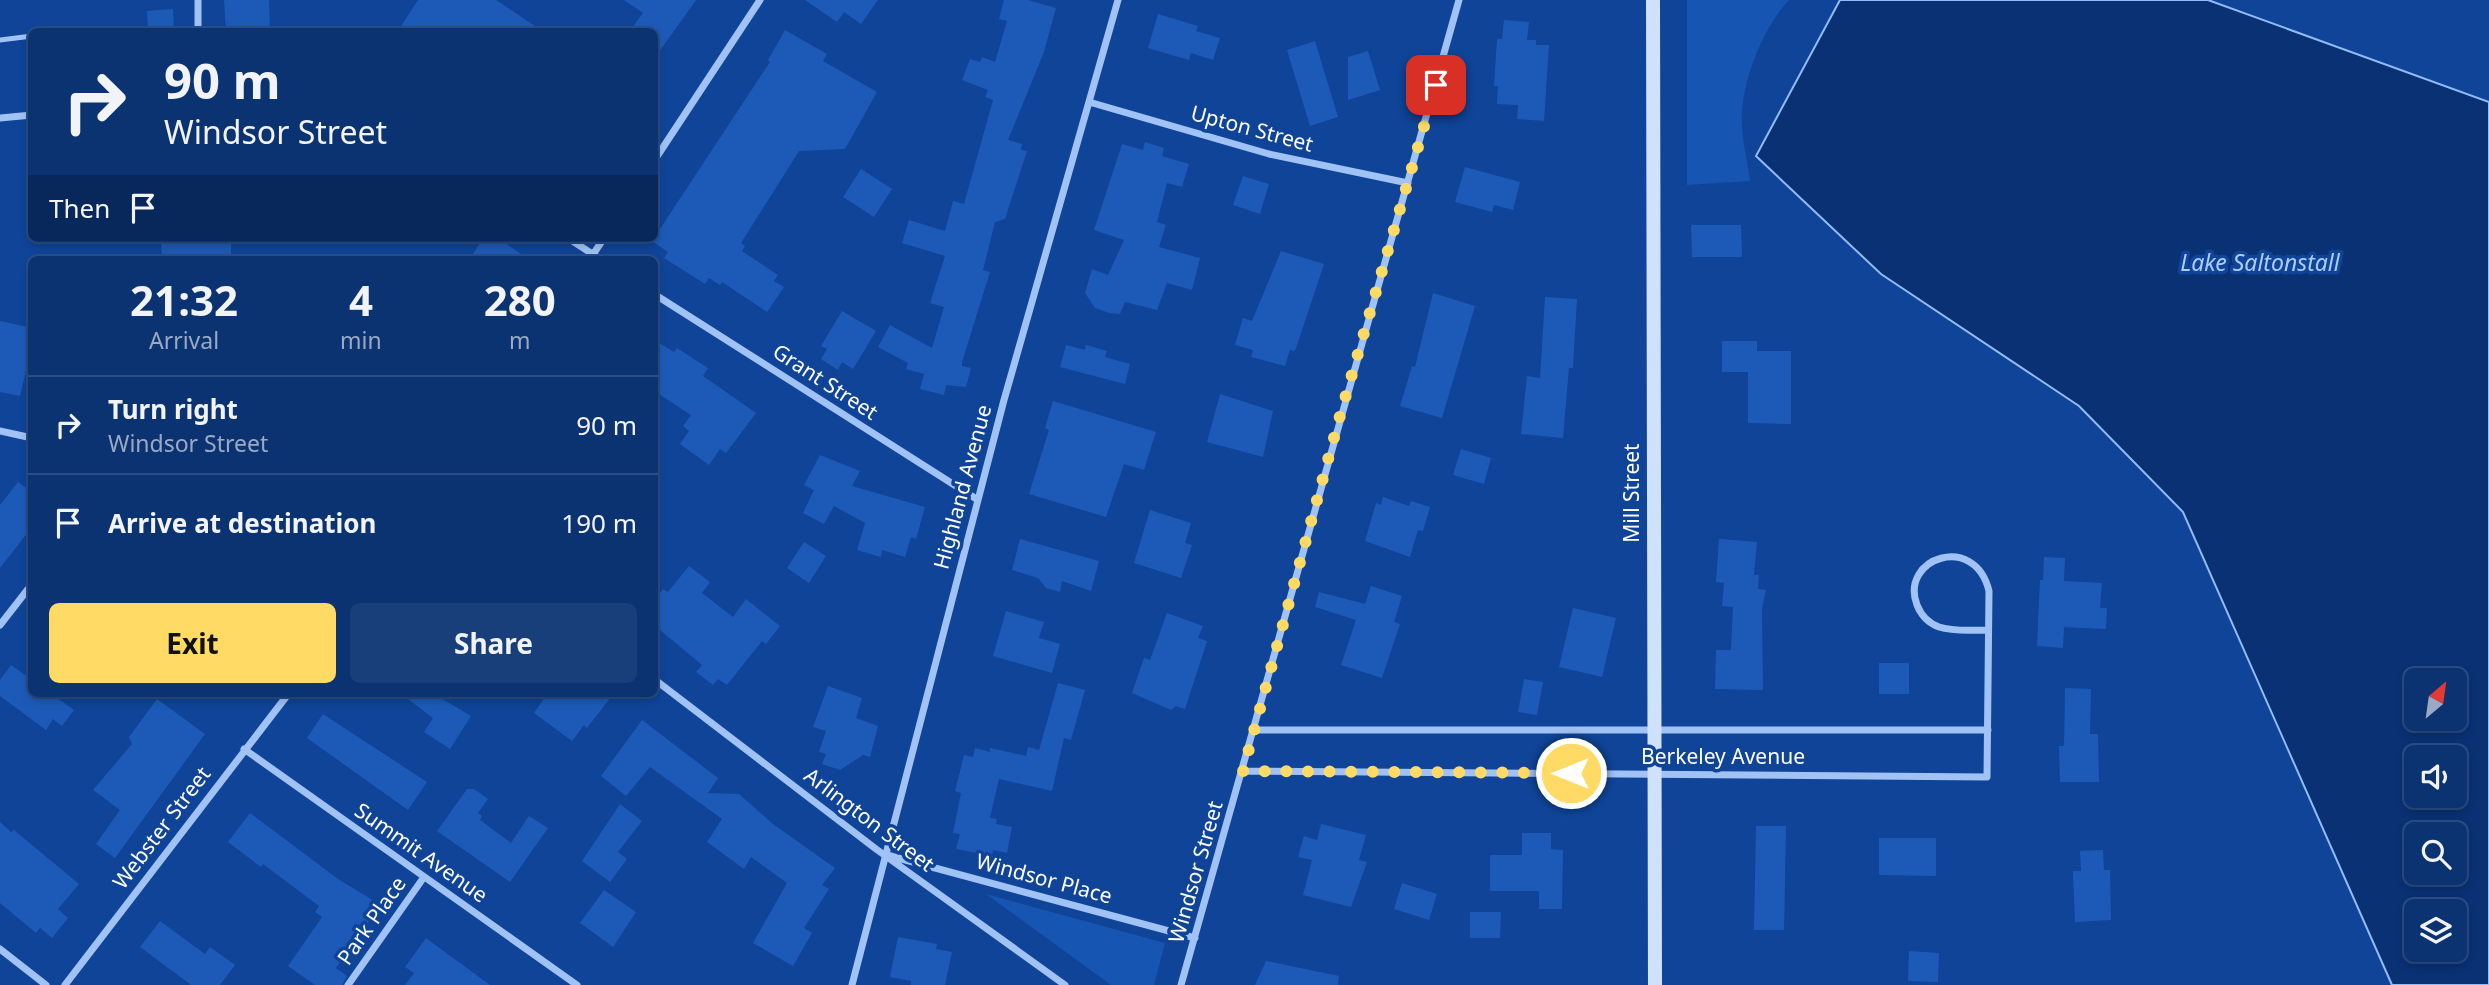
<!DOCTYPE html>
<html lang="en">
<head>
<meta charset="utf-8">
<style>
	body { margin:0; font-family:"Noto Sans",sans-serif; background:#193f7a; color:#f1f3f6; height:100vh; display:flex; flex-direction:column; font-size:26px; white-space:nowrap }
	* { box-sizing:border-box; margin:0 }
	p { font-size:23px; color:#9aaac4 }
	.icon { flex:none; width:38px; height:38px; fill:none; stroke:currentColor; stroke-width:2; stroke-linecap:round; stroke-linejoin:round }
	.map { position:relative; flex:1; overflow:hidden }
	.drawer { position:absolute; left:28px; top:256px; width:630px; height:441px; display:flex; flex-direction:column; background:#0b3372; border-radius:10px; box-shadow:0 4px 10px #0003,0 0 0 2px #2b4e84 }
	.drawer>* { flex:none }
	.hud { position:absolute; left:28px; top:28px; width:630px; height:214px; border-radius:10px; box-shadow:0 4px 10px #0003,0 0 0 2px #2b4e84; background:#0b3372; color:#f1f3f6; overflow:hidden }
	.needle { width:46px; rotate:29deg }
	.tools { position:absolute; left:2404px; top:668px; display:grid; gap:14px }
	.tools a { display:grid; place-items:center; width:63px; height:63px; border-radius:10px; background:#0b3372; box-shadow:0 4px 10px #0003,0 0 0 2px #2b4e84; font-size:35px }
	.pin { position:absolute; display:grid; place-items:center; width:60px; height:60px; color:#fff; margin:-30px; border-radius:14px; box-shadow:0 4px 10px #0006 }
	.me { position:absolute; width:77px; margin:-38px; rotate:270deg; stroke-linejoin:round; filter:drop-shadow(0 0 5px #0008) }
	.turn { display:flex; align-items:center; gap:24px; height:147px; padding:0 21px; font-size:32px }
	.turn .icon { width:91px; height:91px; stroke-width:2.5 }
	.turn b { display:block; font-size:49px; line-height:60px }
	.then { display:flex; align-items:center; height:66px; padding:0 21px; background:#0003; gap:14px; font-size:26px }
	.eta { display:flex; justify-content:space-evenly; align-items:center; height:119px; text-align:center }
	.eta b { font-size:42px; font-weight:700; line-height:49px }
	.button { display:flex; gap:14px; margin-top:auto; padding:14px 21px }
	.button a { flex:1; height:80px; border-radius:10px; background:#ffda64; color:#111; font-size:28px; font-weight:700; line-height:80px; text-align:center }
	.button a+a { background:#193f7a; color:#f1f3f6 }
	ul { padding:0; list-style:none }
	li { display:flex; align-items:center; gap:21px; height:98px; padding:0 21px; border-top:2px solid #2b4e84 }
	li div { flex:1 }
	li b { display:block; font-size:26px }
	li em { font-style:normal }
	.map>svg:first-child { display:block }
	.green { fill:#1755b3 }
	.water { fill:#093174; stroke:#92bcf8; stroke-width:2; fill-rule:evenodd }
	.building { fill:#1d5ab8 }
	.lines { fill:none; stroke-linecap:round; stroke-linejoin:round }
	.service { stroke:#a0c2f5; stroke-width:5 }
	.minor { stroke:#a0c2f5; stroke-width:7 }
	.secondary { stroke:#d0e1fd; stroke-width:14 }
	.route { stroke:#ffda64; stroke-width:12; stroke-dasharray:0 21.6 }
	.labels { text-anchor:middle; stroke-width:7; stroke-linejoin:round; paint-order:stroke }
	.street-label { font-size:21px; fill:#fff; stroke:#0f4498 }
	.water-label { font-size:23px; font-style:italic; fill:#adccfb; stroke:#0f4498 }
</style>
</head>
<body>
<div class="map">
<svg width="2489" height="985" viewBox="0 0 2489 985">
	<rect width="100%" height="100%" fill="#0f4498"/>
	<path class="green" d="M1687 0H1789C1762 28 1739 87 1742 127 1743 145 1748 163 1750 181L1687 185Z
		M986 894 1165 943 1154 985H1111Z"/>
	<path class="water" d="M1840 0H2208L2489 102V985H2392L2183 512 2079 406 1881 274 1756 156ZM2417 681H2455V719H2417ZM2417 758H2455V796H2417ZM2417 835H2455V873H2417ZM2417 912H2455V950H2417Z"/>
	<path class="building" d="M224 0H269L270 32H226Z
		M418 0H496L544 32H397Z
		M624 0H696L654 59V32H629L643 13Z
		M805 0H878L861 24 844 12 837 22Z
		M1004 0H1028L1056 8 1044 52 1008 140 1022 144 1021 150 1027 151 1005 219 995 222 983 270 990 272 962 362V366L971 368 966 387 946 385 944 395 920 389 924 374 906 369 908 363 878 347 890 325 932 348 944 307 930 303 945 256 902 243 909 220 945 231 953 201 964 204 993 100 985 97 988 90 962 80 970 59 980 62 982 57 995 62 1007 21 999 19Z
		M173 9 174 32H148L147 11Z
		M1158 14 1198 26 1196 31 1220 38 1213 60 1191 53 1189 60 1148 48Z
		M1504 20 1529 22 1527 40H1536V45H1549L1544 121 1517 119 1518 105 1497 104 1498 86H1494L1497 39H1502Z
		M785 30 827 54 823 61 877 92 845 149 799 151 741 243 745 246 742 251 778 275 774 281 784 287 767 312 722 282 720 285 709 278 705 284 664 258 668 252 652 241 770 62 768 60Z
		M1315 41 1338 117 1310 126 1287 50Z
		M1368 51 1380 90 1348 100V57Z
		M1145 142 1164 148 1162 156 1189 164 1182 187 1167 183 1157 222 1166 225 1159 247 1200 258 1192 290 1167 283 1157 310 1125 302 1120 314 1109 313 1095 308 1085 293 1092 269 1108 275 1124 240 1094 230 1122 144 1143 150Z
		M1465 167 1520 182 1513 210 1494 205 1492 212 1455 202Z
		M861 169 892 189 874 217 843 197Z
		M1243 176 1269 184 1260 214 1233 205Z
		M1691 225H1741L1742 257H1692Z
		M161 238H231V259H162Z
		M483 238H497L529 259H470Z
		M1281 251 1324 264 1295 351 1290 350 1285 366 1251 357 1253 350 1235 345 1243 318 1252 321Z
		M1433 293 1475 306 1442 418 1400 406 1412 366 1415 367Z
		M1545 297 1577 299 1573 368H1569L1563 438 1521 434 1527 376 1540 378Z
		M842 311 876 331 853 369 842 362 838 370 821 359 827 349 821 346Z
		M0 321 32 328V346L20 396 0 392Z
		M654 340 674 352 677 348 708 368 703 376 756 413 726 453 720 449 709 465 680 444 689 431 683 426 691 415 654 391Z
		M1722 341H1757V351H1791V424L1748 423V372H1722Z
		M1066 345 1085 350 1086 345 1107 351 1105 357 1130 364 1125 384 1060 367Z
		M1220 394 1273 411 1263 457 1207 442Z
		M1053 401 1156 432 1144 470 1124 464 1106 517 1029 494 1049 430 1045 428Z
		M1461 449 1491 458 1484 484 1453 475Z
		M820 455 860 471 852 486 925 507 916 539 911 537 905 557 882 550 881 557 857 550 865 523 834 506 824 524 803 513 814 490 804 485Z
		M18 482 32 492V527L0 568V505Z
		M1383 497 1409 506 1411 501 1430 507 1423 531 1418 530 1410 557 1365 541 1376 503 1381 505Z
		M1150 510 1191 523 1185 543 1192 545 1181 578 1134 563Z
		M1020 539 1099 561 1091 591 1062 581 1060 592 1046 588 1038 578 1012 570Z
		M1719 539 1757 542 1754 575H1759L1758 589 1766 590 1762 609 1763 690 1715 689 1716 650H1731L1733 607 1722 606 1724 583 1716 582Z
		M804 542 826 556 809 583 787 568Z
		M2044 557 2065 558 2064 581 2102 583 2100 608H2107L2106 629 2064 627 2063 648 2037 646 2040 580H2043Z
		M689 566 710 582 702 593 733 617 746 599 780 626 766 644 762 641 727 685 718 679 713 685 696 672 702 665 654 625V601L663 589 668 592Z
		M1371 586 1402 596 1394 622 1400 624 1382 678 1341 665 1356 620 1315 607 1319 592 1365 604Z
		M1573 608 1616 618 1602 677 1559 667Z
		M1006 611 1044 622 1039 638 1060 644 1052 673 993 656Z
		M1167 613 1203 626 1198 638 1207 641 1185 709 1176 706 1171 710 1132 693 1144 658 1150 660Z
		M1879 663H1909V694H1879Z
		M11 665 32 680V693H50L74 710 62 726 53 719 46 730 0 696V680Z
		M1524 679 1543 682 1537 715 1518 712Z
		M1058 683 1085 690 1071 740 1064 738 1052 791 999 779 990 818 997 819 996 824 1012 827 1007 853 993 850 992 856 956 849 960 834 953 833 961 793 955 791 964 755 973 757 975 748 990 752V748L1026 756 1028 747 1039 750Z
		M828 686 862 698 856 718 878 726 870 757 863 755 840 770 822 764 826 754 819 752 826 731 813 727Z
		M2065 688 2091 689 2090 734H2098L2099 782H2060L2059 746H2064Z
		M400 693H432L471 716 450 749 424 732 433 718Z
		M548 693H614L587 728 584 725 572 741 534 713Z
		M157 699 205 734 115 858 96 844 120 810 93 790 132 744 129 737Z
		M323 714 427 782 408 810 307 738Z
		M642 720 718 778 708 793 739 794 773 824 835 868 822 885 829 889 804 928 812 933 793 966 753 943 787 883 751 857 744 869 707 842 722 819 650 767 626 796 601 776Z
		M467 789H474L488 799 478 813 482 816 480 820 511 843 529 816 548 828 510 882 437 831Z
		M620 804 642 821 618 852 627 859 610 882 582 861Z
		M250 813 338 879 381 905 336 968 347 976 342 985H315L288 966 322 917 315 912 319 906 263 864 261 867 228 842Z
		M0 822 11 832 14 830 79 884 58 909 68 918 52 938 40 928 36 933 0 903Z
		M1321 824 1366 835 1359 860 1367 862 1351 907 1303 895 1312 860 1298 857 1304 836 1317 840Z
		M1756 826H1786L1784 930H1754Z
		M1522 833H1551V849L1563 850 1562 909H1539V891H1490V855H1522Z
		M1879 838H1936V876L1879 875Z
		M2103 850 2104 870H2110L2111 920 2075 922 2073 871H2081L2080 851Z
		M1402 883 1437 894 1429 920 1394 909Z
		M604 890 636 912 613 947 580 923Z
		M1470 912H1501L1500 938H1470Z
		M160 921 205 954 210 947 235 965 220 985H191L140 947Z
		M898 937 937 944 936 949 952 952 945 985H911V981L890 977Z
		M426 938 490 985H405L414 973 405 967Z
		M1909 951 1939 953 1938 982 1908 981Z
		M1266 961 1339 976 1338 985H1255Z"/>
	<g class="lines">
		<path class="service" d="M78 32 85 31
			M0 40 32 36"/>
		<path class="minor" d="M198 32V0
			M1089 102 1269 154 1408 183
			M0 118 32 115
			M654 161 760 0
			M568 238 600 259
			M590 259 604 238
			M654 294 978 500
			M0 431 32 438
			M0 625 32 584
			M654 679 876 849 1065 985
			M1255 730H1988
			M244 749 577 985
			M1243 771 1987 777 1989 591C1975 532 1899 558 1917 605 1921 615 1928 623 1939 627 1954 632 1973 630 1988 630
			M887 855 1195 938
			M0 949 46 985
			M65 985 289 693
			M348 985 424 877
			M852 985 1004 400 1118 0
			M1181 985 1459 0"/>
		<path class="secondary" d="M1653 0 1655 985"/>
	</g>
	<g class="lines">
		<path class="route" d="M1436 85 1341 412 1243 771 1571 773"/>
	</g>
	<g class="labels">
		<g class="street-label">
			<text transform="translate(1252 129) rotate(15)" y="7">Upton Street</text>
			<text transform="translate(825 382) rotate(33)" y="7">Grant Street</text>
			<text transform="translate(963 487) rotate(-75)" y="7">Highland Avenue</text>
			<text transform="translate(1632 493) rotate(-90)" y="7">Mill Street</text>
			<text x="1723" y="764">Berkeley Avenue</text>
			<text transform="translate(869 820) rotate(37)" y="7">Arlington Street</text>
			<text transform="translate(162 828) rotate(-53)" y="7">Webster Street</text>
			<text transform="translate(421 853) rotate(35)" y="7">Summit Avenue</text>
			<text transform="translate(1196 872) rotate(-74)" y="7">Windsor Street</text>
			<text transform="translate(1044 879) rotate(15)" y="7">Windsor Place</text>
			<text transform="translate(372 921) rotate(-55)" y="7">Park Place</text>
		</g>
		<g class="water-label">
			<text x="2260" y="271">Lake Saltonstall</text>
		</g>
	</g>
</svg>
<div class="tools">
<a><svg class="needle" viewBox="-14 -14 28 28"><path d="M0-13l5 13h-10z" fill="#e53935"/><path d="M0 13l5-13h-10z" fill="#9aaac4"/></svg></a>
<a><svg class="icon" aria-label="sound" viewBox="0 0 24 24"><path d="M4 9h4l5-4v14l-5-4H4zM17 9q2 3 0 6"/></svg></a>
<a><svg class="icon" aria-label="search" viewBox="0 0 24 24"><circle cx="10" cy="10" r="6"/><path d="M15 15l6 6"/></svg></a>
<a><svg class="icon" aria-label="layers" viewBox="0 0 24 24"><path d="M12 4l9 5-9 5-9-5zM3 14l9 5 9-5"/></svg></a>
</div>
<div class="pin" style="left:1436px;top:85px;background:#d93025"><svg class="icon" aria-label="arrive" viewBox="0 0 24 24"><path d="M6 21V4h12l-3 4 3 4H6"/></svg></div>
<svg class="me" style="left:1571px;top:773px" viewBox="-20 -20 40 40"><circle r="17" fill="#ffda64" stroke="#fff" stroke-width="3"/><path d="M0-11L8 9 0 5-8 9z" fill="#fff"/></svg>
<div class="hud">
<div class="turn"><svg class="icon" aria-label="right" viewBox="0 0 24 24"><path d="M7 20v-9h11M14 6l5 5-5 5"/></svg><div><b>90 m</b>Windsor Street</div></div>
<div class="then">Then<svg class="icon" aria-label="arrive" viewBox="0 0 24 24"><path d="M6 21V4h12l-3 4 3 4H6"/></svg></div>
</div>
<section class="drawer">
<div class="eta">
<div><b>21:32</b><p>Arrival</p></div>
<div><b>4</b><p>min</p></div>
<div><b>280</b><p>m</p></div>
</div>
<ul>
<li><svg class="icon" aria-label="right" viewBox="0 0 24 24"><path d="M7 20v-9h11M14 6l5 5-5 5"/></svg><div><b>Turn right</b><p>Windsor Street</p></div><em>90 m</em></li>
<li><svg class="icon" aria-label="arrive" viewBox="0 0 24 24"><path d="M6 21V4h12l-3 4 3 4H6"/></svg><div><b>Arrive at destination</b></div><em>190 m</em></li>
</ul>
<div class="button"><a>Exit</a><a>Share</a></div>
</section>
</div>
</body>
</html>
